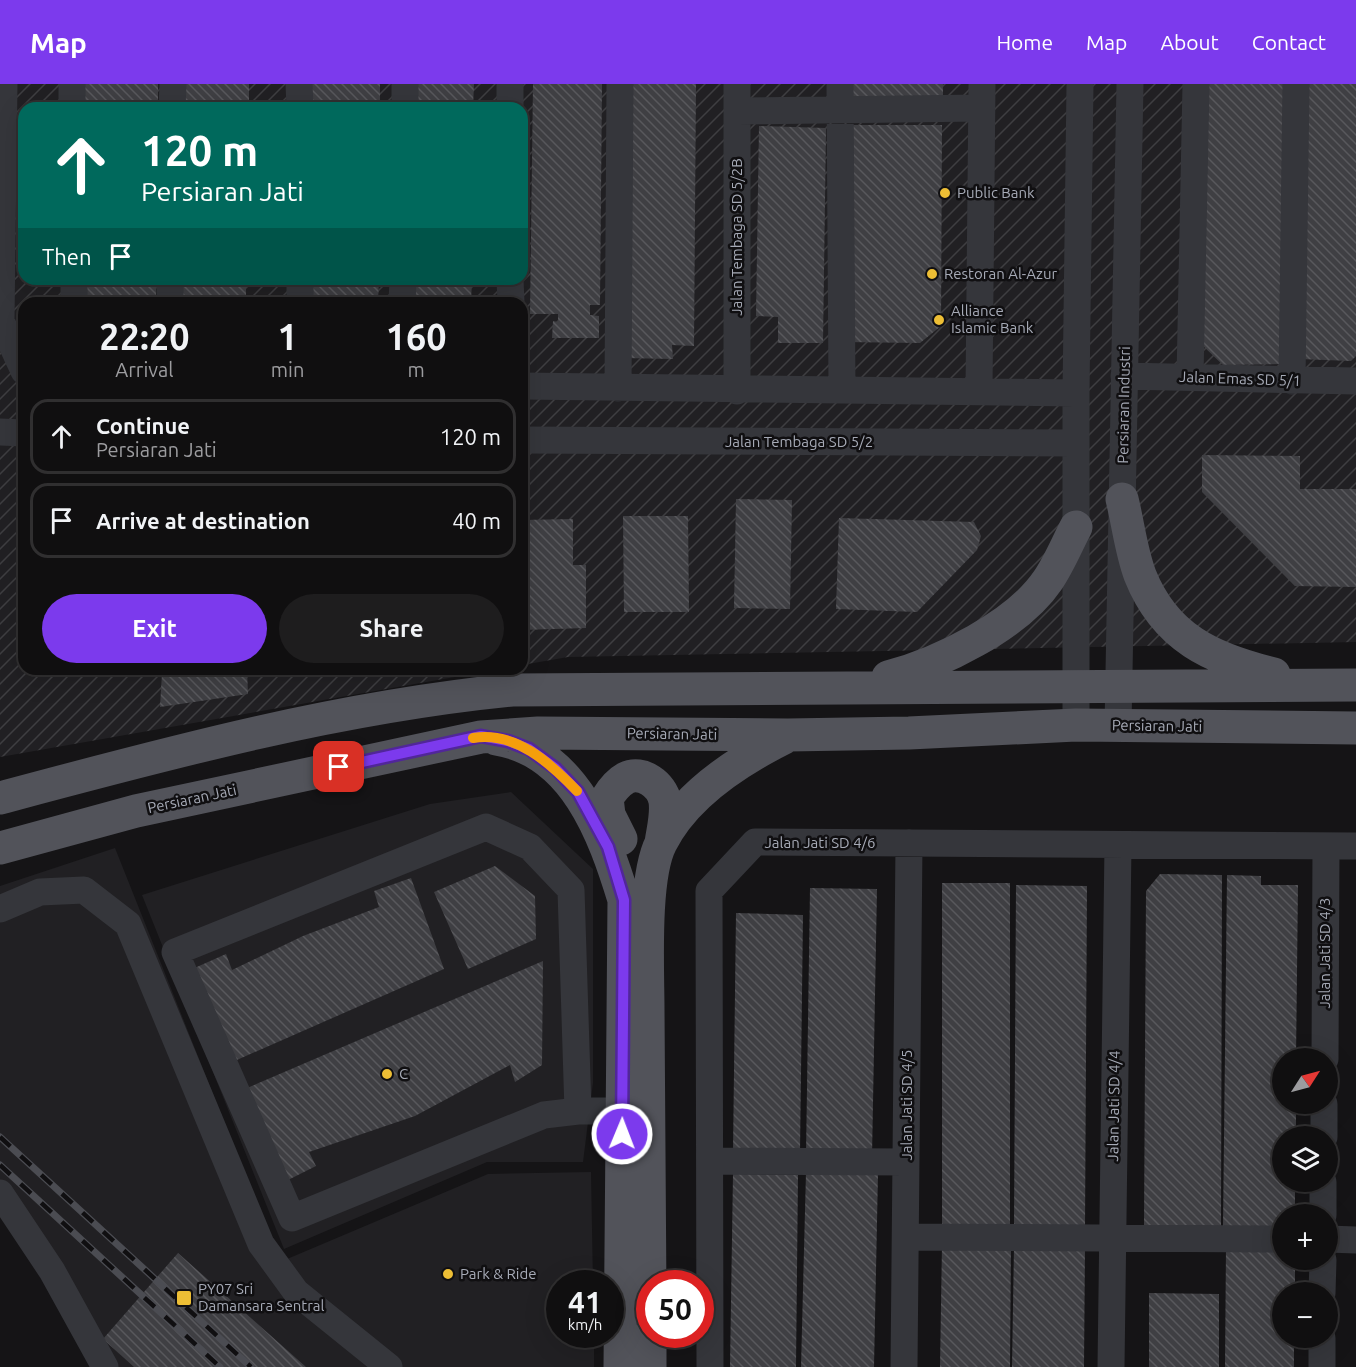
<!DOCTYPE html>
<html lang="en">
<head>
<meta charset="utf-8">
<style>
	body { margin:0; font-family:Ubuntu,sans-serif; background:#1e1d1e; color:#f1f3f6; height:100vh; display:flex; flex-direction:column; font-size:22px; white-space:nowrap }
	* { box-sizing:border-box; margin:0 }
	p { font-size:20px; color:#9c9c9f }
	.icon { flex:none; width:33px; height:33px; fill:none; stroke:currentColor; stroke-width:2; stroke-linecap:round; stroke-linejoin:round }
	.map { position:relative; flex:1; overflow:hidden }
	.details { position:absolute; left:18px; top:213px; width:510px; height:378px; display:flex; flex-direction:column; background:#100f10; border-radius:18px; box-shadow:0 6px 24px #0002,0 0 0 2px #302f30 }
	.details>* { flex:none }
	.hud { position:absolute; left:18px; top:18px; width:510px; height:183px; border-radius:18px; box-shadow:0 6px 24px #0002,0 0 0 2px #302f30; background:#00695c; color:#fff; overflow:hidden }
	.needle { width:39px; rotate:54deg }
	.buttons { position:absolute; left:1272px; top:964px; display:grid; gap:12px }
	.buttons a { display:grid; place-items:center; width:66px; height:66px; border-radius:50%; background:#100f10; box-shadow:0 6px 24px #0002,0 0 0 2px #302f30; font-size:30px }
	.speed { position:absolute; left:546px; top:1186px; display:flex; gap:12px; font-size:30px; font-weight:700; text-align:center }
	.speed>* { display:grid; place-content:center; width:78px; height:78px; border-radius:50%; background:#100f10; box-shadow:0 6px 24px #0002,0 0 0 2px #302f30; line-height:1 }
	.speed small { font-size:15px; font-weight:400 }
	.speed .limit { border:9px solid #d22; background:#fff; color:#111 }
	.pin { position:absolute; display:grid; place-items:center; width:51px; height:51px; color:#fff; margin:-26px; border-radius:12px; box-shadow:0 3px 9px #0006 }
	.me { position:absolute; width:66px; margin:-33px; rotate:1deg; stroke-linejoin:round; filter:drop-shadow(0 0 4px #0008) }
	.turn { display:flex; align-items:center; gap:21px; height:126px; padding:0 24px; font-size:27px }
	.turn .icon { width:78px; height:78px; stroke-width:2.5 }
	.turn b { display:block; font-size:42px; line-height:51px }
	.then { display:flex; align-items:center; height:57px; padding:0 24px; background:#0003; gap:12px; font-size:22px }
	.eta { display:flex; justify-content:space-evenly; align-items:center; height:102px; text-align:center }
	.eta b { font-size:36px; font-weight:700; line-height:42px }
	.primary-button { display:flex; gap:12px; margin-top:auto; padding:12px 24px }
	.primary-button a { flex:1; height:69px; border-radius:36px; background:#7c3aed; color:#fff; font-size:24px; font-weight:700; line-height:69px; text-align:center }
	.primary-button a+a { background:#1e1d1e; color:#f1f3f6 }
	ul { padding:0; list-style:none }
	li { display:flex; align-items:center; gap:18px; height:75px; margin:0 12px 9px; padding:0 12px; border:3px solid #302f30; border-radius:18px }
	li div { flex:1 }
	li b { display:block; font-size:22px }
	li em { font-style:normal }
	header { display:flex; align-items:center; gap:36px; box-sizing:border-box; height:84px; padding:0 30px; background:#7c3aed; color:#fff }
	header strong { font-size:28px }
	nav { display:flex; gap:33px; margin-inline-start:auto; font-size:21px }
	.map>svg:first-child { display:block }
	.built { fill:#212023 }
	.industrial { fill:url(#industrial-furrows); fill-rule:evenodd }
	.building { fill:url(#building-back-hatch) }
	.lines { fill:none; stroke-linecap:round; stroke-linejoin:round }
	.minor { stroke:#35363b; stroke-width:27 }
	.major { stroke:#52535a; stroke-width:33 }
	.rail-casing { stroke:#4b4c52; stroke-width:7 }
	.rail { stroke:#100f11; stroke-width:4.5; stroke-dasharray:14; stroke-linecap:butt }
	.route-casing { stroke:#51269a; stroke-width:15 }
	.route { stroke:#7c3aed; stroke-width:10 }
	.slow { stroke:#f59e0b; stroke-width:10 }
	.poi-dot { fill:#edbe35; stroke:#100f11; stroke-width:2 }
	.labels { text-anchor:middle; stroke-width:5; stroke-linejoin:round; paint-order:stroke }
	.poi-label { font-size:15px; fill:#a6aab6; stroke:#100f11; text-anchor:start }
	.street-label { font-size:15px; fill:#a6aab6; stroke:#100f11 }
</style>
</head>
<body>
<header>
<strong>Map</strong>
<nav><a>Home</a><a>Map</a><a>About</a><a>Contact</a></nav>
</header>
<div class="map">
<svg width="1356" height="1283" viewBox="0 0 1356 1283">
	<defs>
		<pattern id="industrial-furrows" width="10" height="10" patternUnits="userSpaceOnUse" patternTransform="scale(1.5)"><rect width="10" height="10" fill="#212023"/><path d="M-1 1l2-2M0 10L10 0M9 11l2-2" fill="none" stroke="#3e3e41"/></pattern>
		<pattern id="building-back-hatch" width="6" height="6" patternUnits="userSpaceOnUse" patternTransform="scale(1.5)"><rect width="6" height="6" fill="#3f3f43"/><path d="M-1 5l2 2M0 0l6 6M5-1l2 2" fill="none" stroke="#58585c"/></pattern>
	</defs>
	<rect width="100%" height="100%" fill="#151416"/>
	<path class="built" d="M511 708 593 785V999L583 1078H487L284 1165 142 811 430 720Z
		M115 764 280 1178 488 1090 591 1088 593 1200H560V1251H594V1283H101L0 1126V802Z"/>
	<path class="industrial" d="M0 0H1356V558L568 573 522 581V219H24V585H500L0 673ZM24 24H522V195H24Z"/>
	<path class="building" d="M84 0H158V24H84Z
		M183 0H249V24H182Z
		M310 0H380V24H310Z
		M405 0H474L473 24H405Z
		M533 0H602L600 221H590V231L599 232V254H552L553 237 558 238V230H530Z
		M626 0H696L694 262 672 261 673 275 624 274Z
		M846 0H943V22H846Z
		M1206 0H1285L1283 280 1223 281 1202 261Z
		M1300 0H1356V272L1351 277 1299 275Z
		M843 41H942L941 242 920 259 843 258Z
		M759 42 826 44 823 259H778V233L756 232Z
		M82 195H156V219H82Z
		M180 195H246V219H179Z
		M309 195H379L378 219H309Z
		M404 195H472L471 219H403Z
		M1202 371 1300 372V405H1356V503L1295 502 1202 408Z
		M736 415 792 416 790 525 734 524Z
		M623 432H688L689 528H624Z
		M839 434 974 438 981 452 977 466 917 528 836 525Z
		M573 435V481H586V544L522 546V436Z
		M153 585H247L248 610 160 623 162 589H153Z
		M495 782 535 812 536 855 468 885 434 808Z
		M1160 790 1222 791 1221 1142 1144 1141 1146 807Z
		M1227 791 1261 792V801H1298L1296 975H1282V1020H1296V1053H1282V1098H1295V1131H1282V1144L1223 1142Z
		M411 794 444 885 230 979 190 886 226 870 232 886 303 852 379 823 374 807Z
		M942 799H1010V1141H942Z
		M1016 801 1087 802 1085 1143 1014 1142Z
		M810 804 877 805 872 1073 806 1071Z
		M736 829 803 831 800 1069 733 1068Z
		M543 877 542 981 515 998 510 981 415 1032 309 1068 316 1082 280 1100 240 1007Z
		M806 1088 878 1090 874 1283H801Z
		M733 1090 798 1091 796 1283H730Z
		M942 1160 1011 1161 1010 1283H940Z
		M1014 1162 1085 1163 1084 1283H1012Z
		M1226 1162 1282 1163V1176H1295V1209H1282V1254H1294V1283H1225Z
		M178 1169 306 1283H134L103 1255Z
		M1149 1209 1219 1210V1283H1149Z"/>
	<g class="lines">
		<path class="minor" d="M4 0 1 237 24 287
			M72 0V24
			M299 0 300 24
			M510 0V24
			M840 0 842 306
			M172 24 173 0
			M405 24V0
			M737 27 981 24
			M74 195V219
			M300 195V219
			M510 195 511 219
			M170 219V195
			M402 219 403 195
			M1124 292 1356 297
			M1190 293 1196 0
			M1292 297 1296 0
			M522 302 1076 309
			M618 304 620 0
			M979 306 982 0
			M737 307V0
			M0 348 24 349
			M522 356 1076 359
			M1076 641V309L1080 0
			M1118 642 1130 0
			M0 825 40 808 84 806 128 840 261 1160 296 1208 389 1283
			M1325 975 1326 762
			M578 1027 571 806 530 763 486 743 175 868 292 1134 544 1031 578 1027H622
			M1324 1053V1020
			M710 1077 906 1078
			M0 1109 52 1187 105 1283
			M1323 1131V1098
			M906 1153 1282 1155
			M1328 1155 1356 1156
			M1322 1209 1323 1176
			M710 1283 709 807 755 758 1356 762
			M904 1283 909 759
			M1111 1283 1118 761
			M1322 1283V1254"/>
		<path class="major" d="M1122 415C1128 439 1131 467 1140 491 1165 554 1212 575 1274 590
			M888 593C940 579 1017 542 1048 496 1059 480 1067 460 1076 443
			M496 655C574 667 604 750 624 816L620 1283
			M0 714C168 669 338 623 512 606L1356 601
			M621 755 609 731 607 714C612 706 617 699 626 694 642 686 662 701 665 717 667 731 663 745 661 759
			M0 764 136 727 481 653 538 649 788 651 909 649 1076 641 1356 644
			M650 1213C649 1118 649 1022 648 926 648 885 643 794 661 759 685 711 738 677 784 654
			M650 1251V1283"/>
		<defs>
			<path id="rail" d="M0 1053 251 1283
				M0 1081 220 1283"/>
		</defs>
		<use href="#rail" class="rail-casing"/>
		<use href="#rail" class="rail"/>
	</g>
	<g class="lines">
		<defs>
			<path id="route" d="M339 683 481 652 508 657 529 665 555 684 578 708 608 763 624 816 622 1050"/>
		</defs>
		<use href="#route" class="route-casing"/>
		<use href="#route" class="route"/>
		<path class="slow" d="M473 654C516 647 550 679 577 707"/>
	</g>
	<g class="poi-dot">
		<circle cx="945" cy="109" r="6"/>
		<circle cx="932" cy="190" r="6"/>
		<circle cx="939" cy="236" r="6"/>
		<circle cx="387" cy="990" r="6"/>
		<circle cx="448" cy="1190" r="6"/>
		<rect x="176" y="1206" width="16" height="16" rx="3"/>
	</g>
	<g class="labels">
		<g class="poi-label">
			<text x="957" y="114">Public Bank</text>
			<text x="944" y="195">Restoran Al-Azur</text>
			<text x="951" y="232">Alliance<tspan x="951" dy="17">Islamic Bank</tspan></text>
			<text x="399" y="995">C</text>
			<text x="460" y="1195">Park &amp; Ride</text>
			<text x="198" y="1210">PY07 Sri<tspan x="198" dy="17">Damansara Sentral</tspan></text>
		</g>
		<g class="street-label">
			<text transform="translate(737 153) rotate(-90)" y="5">Jalan Tembaga SD 5/2B</text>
			<text transform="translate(1240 295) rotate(2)" y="5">Jalan Emas SD 5/1</text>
			<text transform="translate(1124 321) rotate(-89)" y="5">Persiaran Industri</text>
			<text x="799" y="363">Jalan Tembaga SD 5/2</text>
			<text transform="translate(1157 642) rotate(1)" y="5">Persiaran Jati</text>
			<text transform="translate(672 650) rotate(1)" y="5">Persiaran Jati</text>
			<text transform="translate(192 715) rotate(-12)" y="5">Persiaran Jati</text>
			<text x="820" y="764">Jalan Jati SD 4/6</text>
			<text transform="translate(1325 869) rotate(-90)" y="5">Jalan Jati SD 4/3</text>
			<text transform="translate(907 1021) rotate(-90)" y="5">Jalan Jati SD 4/5</text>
			<text transform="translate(1114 1022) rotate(-89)" y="5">Jalan Jati SD 4/4</text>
		</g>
	</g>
</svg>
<div class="buttons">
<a><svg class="needle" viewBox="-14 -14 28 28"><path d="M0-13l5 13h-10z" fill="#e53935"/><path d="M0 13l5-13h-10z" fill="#9c9c9f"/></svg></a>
<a><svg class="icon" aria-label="layers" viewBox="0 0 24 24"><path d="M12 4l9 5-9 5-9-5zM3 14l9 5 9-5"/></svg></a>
<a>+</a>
<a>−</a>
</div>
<div class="speed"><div>41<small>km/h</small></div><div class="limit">50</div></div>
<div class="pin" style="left:339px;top:683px;background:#d93025"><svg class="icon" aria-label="arrive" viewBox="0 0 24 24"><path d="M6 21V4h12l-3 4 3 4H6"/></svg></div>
<svg class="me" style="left:622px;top:1050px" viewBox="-20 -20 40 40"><circle r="17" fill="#7c3aed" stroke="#fff" stroke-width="3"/><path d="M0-11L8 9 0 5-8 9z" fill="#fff"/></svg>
<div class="hud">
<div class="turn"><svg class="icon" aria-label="ahead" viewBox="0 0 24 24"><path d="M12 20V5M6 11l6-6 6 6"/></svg><div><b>120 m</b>Persiaran Jati</div></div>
<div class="then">Then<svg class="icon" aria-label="arrive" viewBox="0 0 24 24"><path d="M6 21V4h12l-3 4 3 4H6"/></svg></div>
</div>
<section class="details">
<div class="eta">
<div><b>22:20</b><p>Arrival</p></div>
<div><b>1</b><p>min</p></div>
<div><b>160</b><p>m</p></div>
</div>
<ul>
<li><svg class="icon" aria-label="ahead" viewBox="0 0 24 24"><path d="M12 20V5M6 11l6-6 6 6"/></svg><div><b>Continue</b><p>Persiaran Jati</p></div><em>120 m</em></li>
<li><svg class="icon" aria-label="arrive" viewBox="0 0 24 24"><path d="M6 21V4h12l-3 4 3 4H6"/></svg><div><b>Arrive at destination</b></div><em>40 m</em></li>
</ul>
<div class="primary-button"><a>Exit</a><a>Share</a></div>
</section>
</div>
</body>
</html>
